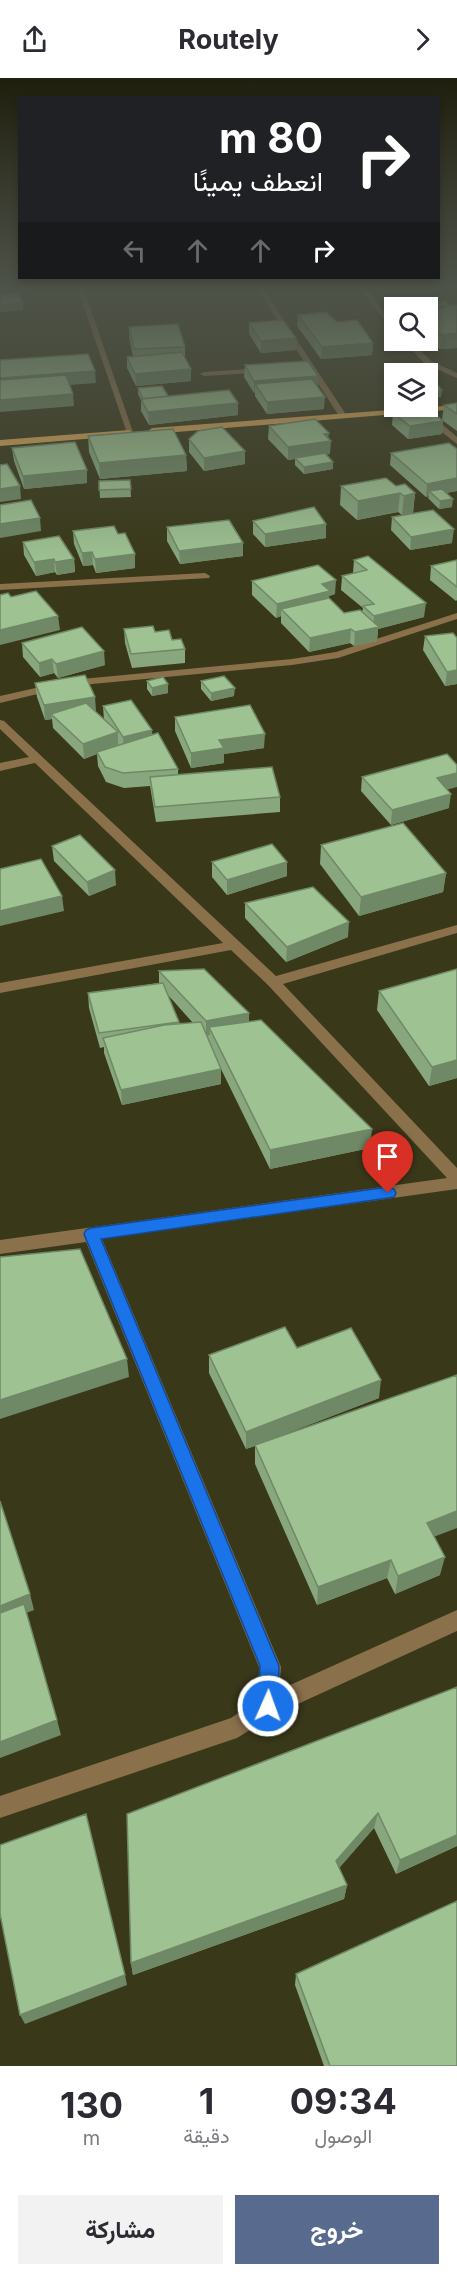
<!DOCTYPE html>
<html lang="ar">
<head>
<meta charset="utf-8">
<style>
	body { margin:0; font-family:Inter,Vazirmatn,sans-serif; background:#f2f2f3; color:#2b2b33; direction:rtl; height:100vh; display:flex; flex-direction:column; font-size:22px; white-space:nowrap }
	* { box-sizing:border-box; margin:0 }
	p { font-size:20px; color:#7c7c81 }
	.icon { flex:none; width:33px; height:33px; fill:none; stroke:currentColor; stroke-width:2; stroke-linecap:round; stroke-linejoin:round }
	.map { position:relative; height:1988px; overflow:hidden; direction:ltr }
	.side { display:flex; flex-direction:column; background:#fff; flex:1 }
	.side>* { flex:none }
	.top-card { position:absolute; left:18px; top:18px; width:422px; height:183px; border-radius:0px; box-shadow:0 3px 9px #0003; direction:rtl; background:#202124; color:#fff; overflow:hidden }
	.controls { position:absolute; left:384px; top:219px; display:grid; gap:12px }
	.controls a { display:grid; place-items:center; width:54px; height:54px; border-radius:0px; background:#fff; box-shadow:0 3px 9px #0003; font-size:30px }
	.pin { position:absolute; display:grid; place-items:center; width:51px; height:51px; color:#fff; margin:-62px -26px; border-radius:50% 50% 50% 0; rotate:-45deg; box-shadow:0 0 6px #0007 }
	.pin .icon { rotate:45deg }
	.me { position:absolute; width:66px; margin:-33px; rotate:2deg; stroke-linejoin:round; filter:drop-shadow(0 0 4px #0008) }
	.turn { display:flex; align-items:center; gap:21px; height:126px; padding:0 18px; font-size:27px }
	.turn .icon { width:78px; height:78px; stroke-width:2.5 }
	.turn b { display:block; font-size:42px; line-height:51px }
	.lanes { display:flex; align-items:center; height:57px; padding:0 18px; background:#0003; justify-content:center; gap:30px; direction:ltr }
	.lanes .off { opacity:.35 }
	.eta { display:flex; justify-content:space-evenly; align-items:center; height:102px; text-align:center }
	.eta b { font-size:36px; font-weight:700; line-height:42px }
	.button { display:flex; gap:12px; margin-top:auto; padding:12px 18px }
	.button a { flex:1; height:69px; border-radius:0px; background:#586a8e; color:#fff; font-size:24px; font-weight:700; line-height:69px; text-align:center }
	.button a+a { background:#f2f2f3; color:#2b2b33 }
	header { display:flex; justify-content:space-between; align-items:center; height:78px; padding:0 18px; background:#fff; font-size:27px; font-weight:700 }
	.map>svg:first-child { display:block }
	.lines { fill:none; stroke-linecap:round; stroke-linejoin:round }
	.minor { fill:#8a704b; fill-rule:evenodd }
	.major { fill:#dda857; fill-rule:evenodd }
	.wall { fill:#88a77e; fill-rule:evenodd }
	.shaded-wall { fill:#6f8866 }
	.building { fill:#9ec292; stroke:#6f8866; stroke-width:1.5 }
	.route { fill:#1a73e8; stroke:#114b97; stroke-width:1.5 }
</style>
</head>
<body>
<header><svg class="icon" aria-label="forward" viewBox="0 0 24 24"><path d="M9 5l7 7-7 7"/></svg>Routely<svg class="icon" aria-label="share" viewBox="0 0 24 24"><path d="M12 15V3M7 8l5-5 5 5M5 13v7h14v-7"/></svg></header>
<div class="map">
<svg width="457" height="1988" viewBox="0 0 457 1988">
	<rect width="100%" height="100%" fill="#393819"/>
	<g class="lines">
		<path class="minor" d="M77 209H83L134 357 127 355Z
			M256 209H262L347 338 346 340 339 338Z
			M359 209H365L394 245V251H391Z
			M402 262H409L431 283 457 295V300L425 286Z
			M263 290 267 292 266 294 204 298 200 296 204 294Z
			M424 336H430L457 359V366L424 340Z
			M205 495 210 498 209 500 0 512V506Z
			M457 535V541L338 580 292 587 71 608 0 625V618L71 602 292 581 336 574Z
			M0 642 4 643 276 898 457 847V855L283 906 457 1090V1111L102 1161 281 1589 279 1612 457 1532V1553L276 1636 237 1660 0 1740V1718L231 1640 258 1622 259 1589 86 1164 0 1176V1162L447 1100 268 907 231 872 0 915V905L223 865 35 685 0 693V685L29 679 0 651Z"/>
		<path class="major" d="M457 327V331L152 356 148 353 152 350Z
			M129 352 133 355 132 357 0 368V362Z"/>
	</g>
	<path class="wall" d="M422 225 450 228 457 227V270L440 271 428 262V230H422Z
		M298 237 337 244 373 265 372 277 321 281 297 248Z
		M249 245 296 260V272L261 275 249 256Z
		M129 249 185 269V281L191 291V303L136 308 127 290V279L133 278 129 260Z
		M245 287 318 309 324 331 267 336 255 318V315H254L244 299Z
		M138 310 168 318 238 325V337L149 347 141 333V322L138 316Z
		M457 325V353L442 342 444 327Z
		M393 335 443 343 442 356 408 361 392 347Z
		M269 348 328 360 330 376H326L333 391 304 396 295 387V381L288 382 268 361Z
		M88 358 186 377 187 393 100 401 89 374Z
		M189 361 245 386 204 393 189 374Z
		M12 370 87 392V405L24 411 14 383Z
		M457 371V413L446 415 452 429 439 431 428 420 429 418 426 419 390 387 391 375Z
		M130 402 131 419 100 420 99 403Z
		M341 408 415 415 413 435 452 465 410 472 391 452 392 439 402 437 398 434 357 442 340 427Z
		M253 443 326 446V460L265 469 253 456Z
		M167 449 243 478 180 486 167 463Z
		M73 453 118 456 135 476V490L96 495 93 487 83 488 74 466Z
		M23 464 74 481 75 494 57 497 55 494 36 498 24 477Z
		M354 482 424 539 378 551 377 563 354 568 350 565 309 574 281 545V538L276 540 252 517V503L335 516 329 518V521L344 535 362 534 363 530 341 512 342 498 353 495Z
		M457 482V522L456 523 430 502 431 488Z
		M124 551 155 554 172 562 185 571V585L132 590 125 565Z
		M425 558 457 560V606L445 608 423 572Z
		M22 565 105 587 58 600 54 595 40 599 23 579Z
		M147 603 168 615 152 618 147 611Z
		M201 603 234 618 211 623 201 611Z
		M35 605 96 633 95 634 104 642 103 628 152 657 178 691V697L280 719V734L156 744 150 708 124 710 106 704 98 688 97 676 84 681 53 650 52 641 45 642 37 619Z
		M175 639 264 670 224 676V685L191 690 175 653Z
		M362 699 448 712 449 730 391 747 361 713Z
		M321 767 446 795 443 814 359 838 320 786Z
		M52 768 116 807 89 818 54 783Z
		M212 784H287V798L227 817 212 799Z
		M245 825 348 859 286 884 245 840Z
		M457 891V1000L429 1008 377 932 379 913Z
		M159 893 249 935V944L370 1070 270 1091 221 991V1006L122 1027 104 975V969L100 970 89 930 88 915 159 905ZM168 917 193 945 179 946V944Z
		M297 1270 379 1320 261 1365 434 1459 440 1497 395 1516 387 1500 317 1527 255 1386V1368L246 1371 209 1295V1277Z
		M457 1609V1768L396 1796 374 1750 339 1790 347 1807 344 1821 133 1897 131 1885Z
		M296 1896 457 1988H324L295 1907Z"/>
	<path class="shaded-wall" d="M23 225V232L0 234V227Z
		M457 255V270L440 271 442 257Z
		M296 260V272L261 275V263Z
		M373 265 372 277 321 281 322 269Z
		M191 291V303L136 308 135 296Z
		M95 293 96 305 2 312 1 300Z
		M318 298V310L255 306V315H254V303Z
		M442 312 441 319 428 321V314Z
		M73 316 74 328 0 334V322Z
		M325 319 324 331 267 336V324Z
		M238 325V337L149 347 148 334Z
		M443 343 442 356 408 361 410 348Z
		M329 355 328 363H331L330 376 288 382V369L324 356Z
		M245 373V386L204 393V380Z
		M186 377 187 393 100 401 99 385Z
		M333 384V391L304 396V389Z
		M87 392V405L24 411 23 398Z
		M457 400V413L434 417 429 413V418L426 419 427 406Z
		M20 408 21 421 0 424V411Z
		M400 415 398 434 357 442 358 423Z
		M415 415 413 435 402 437 404 418Z
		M453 421 452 429 439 431 440 423Z
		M40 440 41 453 0 460V446Z
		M326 446V460L265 469V456Z
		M454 451 452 465 410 472 411 459Z
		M243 465V478L180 486 179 473Z
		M92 474 93 487 83 488 82 475Z
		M135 476V490L96 495 95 481Z
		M54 481 55 494 36 498 34 484Z
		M74 481 75 494 57 497 55 484Z
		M336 502 335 516 329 518V526L281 531V538L276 540 277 526 322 506Z
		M426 525 424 539 378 551 377 563 354 568 355 554 373 550 374 538Z
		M58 538 60 552 0 567V552Z
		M351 551 350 565 309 574 310 560Z
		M104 573 105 587 58 600 56 586Z
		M52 581 54 595 40 599 39 585Z
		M457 592V606L445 608 447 594Z
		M168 606V615L152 618V610Z
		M235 610 234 618 211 623V615Z
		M95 619 96 633 56 640 51 636 52 641 45 642 44 627Z
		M152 652 153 667 124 673 123 659Z
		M118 654V669L97 674V676L84 681 83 666Z
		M265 656 264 670 224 676V685L191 690V675L219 662Z
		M457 695V709L435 715 437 700Z
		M451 716 449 730 391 747 392 732Z
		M287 784V798L227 817V802Z
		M115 792 116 807 89 818 87 804Z
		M446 795 443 814 359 838 361 819Z
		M62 818 64 833 0 848V833Z
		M349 844 348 859 286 884 287 869Z
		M249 935V950L209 949 210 957 206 958V943Z
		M457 982V1000L429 1008 432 989Z
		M221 991V1006L122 1027 121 1012Z
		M372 1051 370 1070 270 1091V1072Z
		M127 1281 129 1299 0 1341V1322Z
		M381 1302 379 1320 246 1371V1354Z
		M457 1433V1450L423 1463 427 1445Z
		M445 1479 440 1497 395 1516 398 1498Z
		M391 1482 387 1500 317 1527 318 1509Z
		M30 1516 34 1532 0 1545V1528Z
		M57 1642 61 1657 0 1680V1664Z
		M378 1735 374 1750 333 1797 336 1783Z
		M457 1757V1768L396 1796 400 1782Z
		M347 1807 344 1821 133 1897 131 1885Z
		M125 1897 127 1907 25 1946 20 1937Z"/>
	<path class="building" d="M18 215 23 225 0 227V216Z
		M445 223 450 228 428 230 422 225Z
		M457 227V255L442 257 428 247V232Z
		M326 234 337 244 357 242 373 265 322 269 298 237Z
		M283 242 296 260 261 263 249 245Z
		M178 246 185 269 134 271 129 249Z
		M182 274 191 291 135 296 127 279Z
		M88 276 95 293 1 300 0 297V282Z
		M308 283 318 298 254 303 245 287Z
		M66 297 73 316 0 322V302Z
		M312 301 325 319 267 324 255 306Z
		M431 301 442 312 428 314V302Z
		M162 308 168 318 143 321 138 310Z
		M229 312 238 325 148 334 141 321Z
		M457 325V336L444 327Z
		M426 329 443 343 410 348 393 335Z
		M315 341 329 355 324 356 331 363 288 369 269 348Z
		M222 349 245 373 204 380 189 361 198 353Z
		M173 351 186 377 99 385 88 358Z
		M75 364 87 392 23 398 12 370Z
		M449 365 457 371V400L427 406 391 375Z
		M325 375 333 384 304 389 295 380Z
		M7 386 20 408 0 411V387Z
		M386 400 396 408 405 406 415 415 404 418 400 415 358 423 341 408Z
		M130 402 131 411 99 412V403Z
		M442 411 453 421 440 423 429 413Z
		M31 422 40 440 0 446V427Z
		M314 429 326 446 265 456 253 443Z
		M433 432 454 451 411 459 392 439Z
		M229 442 243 465 179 473 167 449Z
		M114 448 118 456 125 455 135 476 95 481 92 474 82 475 73 453Z
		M59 458 74 481 55 484 54 481 34 484 23 464Z
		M368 478 426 525 374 538 363 528 374 526 342 498 367 492 354 482Z
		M457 482V509L431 488Z
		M318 487 336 502 322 506 330 513 277 526 252 503Z
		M36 513 58 538 0 552V517L8 515 11 519Z
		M329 520 344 535 360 532 379 549 355 554 351 551 310 560 281 531Z
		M153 548 155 554 169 552 172 562 181 561 185 571 131 576 124 551Z
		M82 549 104 573 56 586 52 581 39 585 22 565Z
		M453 555 457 560V592L447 594 425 558Z
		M85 597 95 619 44 627 35 605Z
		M224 598 235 610 211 615 201 603Z
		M163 599 168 606 152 610 147 603Z
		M131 622 152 652 123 659 103 628Z
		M86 625 118 654 83 666 51 636Z
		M250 627 265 656 219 662 224 670 191 675 175 639Z
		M158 655 178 691 123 695 105 689 97 674Z
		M447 676 457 687V695L437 700 451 716 392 732 362 699Z
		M272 689 280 719 155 729 150 699Z
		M403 745 446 795 361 819 321 767Z
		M80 757 115 792 87 804 52 768Z
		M272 766 287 784 227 802 212 784Z
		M41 781 62 818 0 833V791Z
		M313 809 349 844 287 869 245 825Z
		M204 891 249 935 206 943 159 893Z
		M457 891V982L432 989 379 913Z
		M163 905 179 944 99 955 88 915Z
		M261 942 372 1051 270 1072 209 949Z
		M201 944 221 991 121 1012 103 960 164 947Z
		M80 1171 127 1281 0 1322V1179Z
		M285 1249 297 1270 351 1250 381 1302 246 1354 209 1277Z
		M457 1297V1433L427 1445 445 1479 398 1498 391 1482 318 1509 255 1367Z
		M0 1423 30 1516 0 1528Z
		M24 1526 57 1642 0 1664V1535Z
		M457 1609V1757L400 1782 378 1735 336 1783 347 1807 131 1885 127 1736Z
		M86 1736 125 1897 20 1937 0 1836V1767Z
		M457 1823V1988H330L296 1896Z"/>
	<linearGradient id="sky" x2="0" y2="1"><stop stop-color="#1f1f0e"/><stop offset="0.43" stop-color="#4e5349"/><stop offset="1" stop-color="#4e5349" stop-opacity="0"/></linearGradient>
	<rect width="457" height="487" fill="url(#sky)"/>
	<path class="route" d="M388 1109 394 1111 396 1115 394 1119 388 1120 101 1161 279 1588 278 1628 275 1635 268 1638 261 1635 258 1628 260 1588 84 1156 86 1152 91 1150Z"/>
</svg>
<div class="controls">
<a><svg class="icon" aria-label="search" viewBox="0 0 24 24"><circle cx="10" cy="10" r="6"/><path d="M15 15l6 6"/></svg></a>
<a><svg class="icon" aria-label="layers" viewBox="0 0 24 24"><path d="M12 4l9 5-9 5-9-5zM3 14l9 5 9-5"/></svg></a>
</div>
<div class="pin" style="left:388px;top:1115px;background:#d93025"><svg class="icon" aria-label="arrive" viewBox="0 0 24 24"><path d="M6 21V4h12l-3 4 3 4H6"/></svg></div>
<svg class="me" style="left:268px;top:1628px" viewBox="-20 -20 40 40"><circle r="17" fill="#1a73e8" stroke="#fff" stroke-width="3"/><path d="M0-11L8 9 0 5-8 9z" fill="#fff"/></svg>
<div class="top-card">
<div class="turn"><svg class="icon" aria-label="right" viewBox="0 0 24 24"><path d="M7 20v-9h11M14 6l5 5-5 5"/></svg><div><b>80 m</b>انعطف يمينًا</div></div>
<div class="lanes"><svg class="icon off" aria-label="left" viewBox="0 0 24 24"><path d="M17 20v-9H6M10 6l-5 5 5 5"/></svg><svg class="icon off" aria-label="ahead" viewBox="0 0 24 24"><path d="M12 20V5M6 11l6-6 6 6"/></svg><svg class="icon off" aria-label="ahead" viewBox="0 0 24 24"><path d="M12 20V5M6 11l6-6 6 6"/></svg><svg class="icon" aria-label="right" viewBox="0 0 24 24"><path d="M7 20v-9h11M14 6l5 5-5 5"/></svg></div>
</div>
</div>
<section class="side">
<div class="eta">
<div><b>09:34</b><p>الوصول</p></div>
<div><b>1</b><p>دقيقة</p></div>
<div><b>130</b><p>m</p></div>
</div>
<div class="button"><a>خروج</a><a>مشاركة</a></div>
</section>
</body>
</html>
